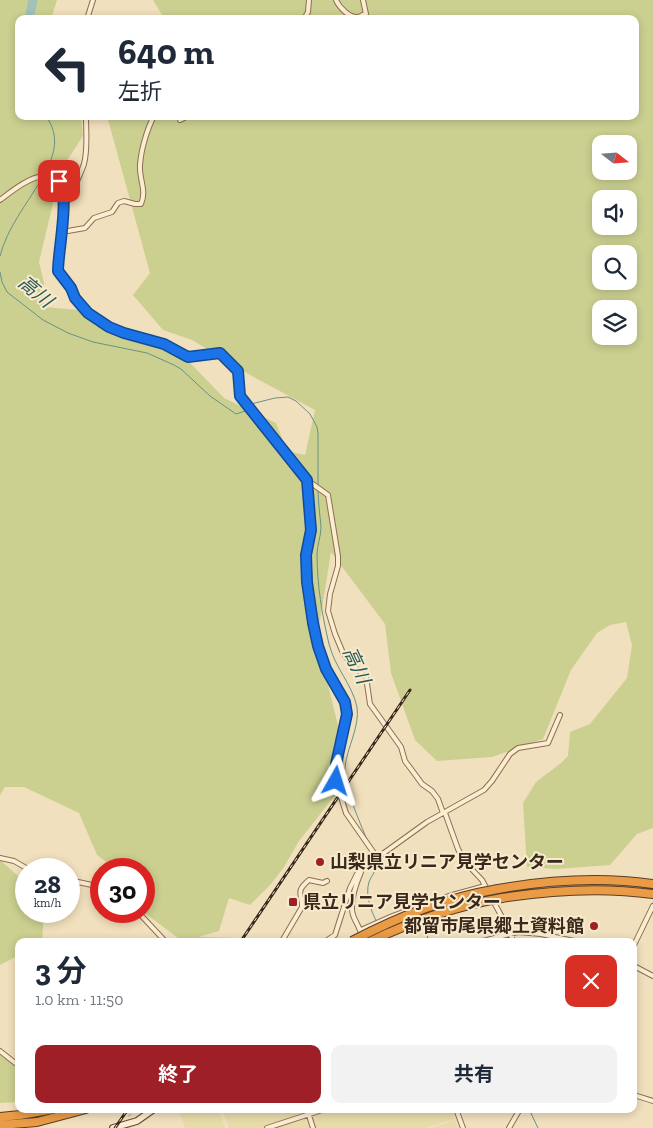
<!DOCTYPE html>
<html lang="ja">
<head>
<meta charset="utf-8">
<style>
	body { margin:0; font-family:"Zilla Slab","Noto Sans JP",serif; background:#f2f2f3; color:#1f2937; height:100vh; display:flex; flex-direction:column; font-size:19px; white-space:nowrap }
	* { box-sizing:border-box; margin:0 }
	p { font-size:16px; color:#747a83 }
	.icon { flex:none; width:28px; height:28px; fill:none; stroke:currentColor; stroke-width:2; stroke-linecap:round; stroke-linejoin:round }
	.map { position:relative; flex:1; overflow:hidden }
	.details { position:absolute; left:15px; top:938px; width:622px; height:175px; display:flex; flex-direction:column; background:#fff; border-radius:10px; box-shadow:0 2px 8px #0003 }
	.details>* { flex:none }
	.hud { position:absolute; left:15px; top:15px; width:624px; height:105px; border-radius:10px; box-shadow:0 2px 8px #0003; background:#fff; color:#1f2937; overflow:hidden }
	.needle { width:32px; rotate:107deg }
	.controls { position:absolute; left:592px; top:135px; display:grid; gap:10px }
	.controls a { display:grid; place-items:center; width:45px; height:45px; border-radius:10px; background:#fff; box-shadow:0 2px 8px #0003; font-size:25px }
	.speed { position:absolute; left:15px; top:858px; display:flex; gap:10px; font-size:25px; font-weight:700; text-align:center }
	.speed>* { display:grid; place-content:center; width:65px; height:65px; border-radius:50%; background:#fff; box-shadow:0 2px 8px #0003; line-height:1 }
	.speed small { font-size:12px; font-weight:400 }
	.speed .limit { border:8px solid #d22; background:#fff; color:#111 }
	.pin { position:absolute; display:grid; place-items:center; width:42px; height:42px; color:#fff; margin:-21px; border-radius:10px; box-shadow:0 2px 8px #0006 }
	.me { position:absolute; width:55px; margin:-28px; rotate:6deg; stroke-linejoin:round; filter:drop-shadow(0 0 4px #0008) }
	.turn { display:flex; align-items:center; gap:18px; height:105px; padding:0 20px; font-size:22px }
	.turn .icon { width:65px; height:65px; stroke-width:2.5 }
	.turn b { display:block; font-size:35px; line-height:42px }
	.round { display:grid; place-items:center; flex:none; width:52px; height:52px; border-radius:10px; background:#f2f2f3 }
	.headline { display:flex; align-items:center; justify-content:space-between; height:85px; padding:0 20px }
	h1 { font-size:30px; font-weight:700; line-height:38px }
	.cta { display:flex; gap:10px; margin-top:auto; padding:10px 20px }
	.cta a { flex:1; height:58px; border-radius:10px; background:#9e2026; color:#fff; font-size:20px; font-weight:700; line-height:58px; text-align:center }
	.cta a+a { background:#f2f2f3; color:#1f2937 }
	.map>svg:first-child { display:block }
	.farmland { fill:#e8dbaa }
	.green { fill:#cbd090; fill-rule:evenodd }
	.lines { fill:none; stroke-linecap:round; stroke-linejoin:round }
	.stream { stroke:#689185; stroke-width:1 }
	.river { stroke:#a1c2b7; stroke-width:9 }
	.street-tunnel { stroke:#ccbb9d; stroke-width:4; stroke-dasharray:4 2; stroke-linecap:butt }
	.street-casing { stroke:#8b6f55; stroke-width:6 }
	.secondary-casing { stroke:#6c5038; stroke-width:8 }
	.highway-casing { stroke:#583d2a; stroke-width:10 }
	.street { stroke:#fcedd1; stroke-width:4 }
	.secondary { stroke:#fcedd1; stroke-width:5.5 }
	.highway { stroke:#e99b45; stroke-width:8 }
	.rail-casing { stroke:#39281b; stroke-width:3 }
	.rail { stroke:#f8eacd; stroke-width:1; stroke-dasharray:4; stroke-linecap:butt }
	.highway-bridge-casing { stroke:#583d2a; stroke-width:10; stroke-linecap:butt }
	.highway-bridge { stroke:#e99b45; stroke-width:8 }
	.route-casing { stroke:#114b97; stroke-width:12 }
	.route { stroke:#1a73e8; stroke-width:9 }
	.poi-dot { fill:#9e2026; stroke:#f8eacd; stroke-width:2 }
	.labels { text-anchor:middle; stroke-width:4; stroke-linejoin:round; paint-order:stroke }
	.poi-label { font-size:18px; font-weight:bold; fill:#39281b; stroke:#f8eacd; text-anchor:start }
	.water-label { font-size:19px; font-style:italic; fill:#295a55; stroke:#f8eacd }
</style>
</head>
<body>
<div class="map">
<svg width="653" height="1128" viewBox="0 0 653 1128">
	<rect width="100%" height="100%" fill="#f1e0bd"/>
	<path class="farmland" d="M178 1109H219L225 1128H185Z
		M222 1109H304L306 1113 260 1128H229Z
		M331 1109H451L454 1119 426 1128H315L311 1117 312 1115Z
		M306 1117 311 1128H273Z
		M455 1120 458 1128H432Z"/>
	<path class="green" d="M0 0H57L51 19H19V116H81L83 136 68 159 52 170 54 199 39 262 44 283V307L79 310 96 326 126 336 172 344 224 398 276 423 287 451 305 455 315 410 250 375 192 340 163 330 133 295 150 273 107 116H635V19H162L164 18 153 0H653V828L637 834 610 865 557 869 527 867 523 803 536 782 561 763 568 756 570 732 590 724 627 678 632 645 626 622 610 625 597 633 571 670 543 739 492 757 437 761 415 740 391 673 385 624 331 552 317 640 344 750V784L299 841 284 867 271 884 250 905 229 898 219 931 198 937 233 938 231 941H196L195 938 182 941 142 911H144V869H116L97 855 79 813 24 787H5L0 795ZM601 144H629V171H601ZM601 199H629V226H601ZM601 254H629V281H601ZM601 309H629V336H601Z
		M0 860 26 883V911H44L42 941H19V955L0 965Z
		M0 1055 19 1068V1102L0 1103Z"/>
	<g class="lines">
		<path class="stream" d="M45 174C55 153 60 136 46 116
			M0 256C7 228 27 204 41 180
			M0 272 2 282 7 292 43 320 68 333 93 342 147 353 174 365 181 369 210 396 236 414 245 411
			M251 404 275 398 288 397 296 401 310 414 317 427 318 434V485
			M318 489C318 502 320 515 321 527 321 537 317 545 317 554 317 584 322 615 329 644 335 668 352 684 357 707 360 726 347 748 345 767 343 785 360 822 367 840
			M377 922C371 912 365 894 369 882 372 874 378 869 378 860
			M417 925 425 928 428 932 427 941
			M529 1109 538 1128"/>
		<path class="river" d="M29 19 33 0"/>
		<path class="street-tunnel" d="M127 1109 130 1116"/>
		<defs>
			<path id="street" d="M336 0C339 7 350 19 359 17 361 16 363 14 366 14L363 0
				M87 19 93 0
				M304 19 308 12 309 0
				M179 116 180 120 188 116
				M0 200C12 191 29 177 44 176 50 176 58 177 61 183 68 195 58 254 58 271 78 300 86 319 122 332 135 337 150 338 163 343 170 346 184 357 190 357 200 358 210 353 220 353L238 371 240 396 307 480 311 530 306 555 307 582 313 623 318 646 326 669 345 702 347 714 336 763V781L346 813 376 856
				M64 206 65 202 72 198C74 185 80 176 84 164 88 149 86 132 86 116
				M62 232 85 228 94 218 112 212 118 203 124 201 135 204H141C147 191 139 179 140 165 141 150 147 129 154 116
				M307 480 328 495 338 556V566L330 594 328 611 335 634 343 653 352 665 366 677 370 704 401 747 405 761 414 773 422 784 432 791 438 799 443 813
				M445 813 458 849 465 862 482 880 511 934 513 941
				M0 858 14 861 28 869
				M361 872C356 884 349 902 353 915 356 924 363 931 362 941
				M69 880 101 887
				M137 911 165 941
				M361 930C401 911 441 897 485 886
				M282 941 302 907C302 893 295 892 309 880L323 883 327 881
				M326 941 335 935 350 888 357 874 363 868 427 822 484 790 492 781 510 754 518 748 548 743 560 715
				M483 941 518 932 541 934 574 941
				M634 945 653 906
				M634 966 653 976
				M0 1051 19 1066
				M634 1095 653 1101
				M307 1109 313 1128
				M456 1109 463 1128
				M267 1128 325 1109
				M509 1128 520 1109"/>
			<path id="secondary" d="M113 1128 137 1121 154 1109"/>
			<path id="highway" d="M498 889C549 880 602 877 653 884
				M502 898C552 890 602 887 653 894
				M0 1117 20 1115 54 1109
				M0 1125 37 1122 86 1109"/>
		</defs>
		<use href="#street" class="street-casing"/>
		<use href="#secondary" class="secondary-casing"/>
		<use href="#highway" class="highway-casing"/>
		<use href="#street" class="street"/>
		<use href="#secondary" class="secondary"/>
		<use href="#highway" class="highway"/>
		<defs>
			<path id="rail" d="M241 941 410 690
				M115 1128 128 1109"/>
		</defs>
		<use href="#rail" class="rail-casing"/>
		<use href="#rail" class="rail"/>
		<defs>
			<path id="highway-bridge" d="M352 941C400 916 445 898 498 889
				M371 941C413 921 455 906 502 898"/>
		</defs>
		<use href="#highway-bridge" class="highway-bridge-casing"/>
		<use href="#highway-bridge" class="highway-bridge"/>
	</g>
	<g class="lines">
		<defs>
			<path id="route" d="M59 181C70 196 58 251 58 271L71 288 75 298 88 313 109 327 124 333 164 344 188 357 220 353 238 371 240 396 307 480 311 530 306 555 307 582 313 623 318 646 326 669 345 702 347 714 336 764V781"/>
		</defs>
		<use href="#route" class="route-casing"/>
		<use href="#route" class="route"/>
	</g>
	<g class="poi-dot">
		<circle cx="320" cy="862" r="5"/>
		<rect x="288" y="897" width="10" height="10" rx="2.5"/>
		<circle cx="594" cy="926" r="5"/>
	</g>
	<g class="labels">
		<g class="poi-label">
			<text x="330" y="868">山梨県立リニア見学センター</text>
			<text x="303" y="908">県立リニア見学センター</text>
			<text x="584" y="932" text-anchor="end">都留市尾県郷土資料館</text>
		</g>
		<g class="water-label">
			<text transform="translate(36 291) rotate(40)" y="7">高川</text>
			<text transform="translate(357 665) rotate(65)" y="7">高川</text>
		</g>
	</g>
</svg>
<div class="controls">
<a><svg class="needle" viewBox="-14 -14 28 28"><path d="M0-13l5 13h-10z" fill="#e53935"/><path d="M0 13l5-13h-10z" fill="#747a83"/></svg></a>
<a><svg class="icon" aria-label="sound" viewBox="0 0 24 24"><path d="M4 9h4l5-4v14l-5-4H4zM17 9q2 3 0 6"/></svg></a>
<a><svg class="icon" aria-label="search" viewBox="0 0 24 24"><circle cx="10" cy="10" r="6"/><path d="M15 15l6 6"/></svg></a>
<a><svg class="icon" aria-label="layers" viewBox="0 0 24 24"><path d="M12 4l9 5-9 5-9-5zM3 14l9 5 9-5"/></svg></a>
</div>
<div class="speed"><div>28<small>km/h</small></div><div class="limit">30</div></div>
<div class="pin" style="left:59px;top:181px;background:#d93025"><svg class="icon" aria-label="arrive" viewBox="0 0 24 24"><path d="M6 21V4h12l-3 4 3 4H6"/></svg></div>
<svg class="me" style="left:336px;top:781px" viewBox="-20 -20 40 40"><path d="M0-17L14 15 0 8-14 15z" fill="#1a73e8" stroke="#fff" stroke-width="4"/></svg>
<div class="hud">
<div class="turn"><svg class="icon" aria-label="left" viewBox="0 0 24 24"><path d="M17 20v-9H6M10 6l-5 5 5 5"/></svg><div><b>640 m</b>左折</div></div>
</div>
<section class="details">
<div class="headline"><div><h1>3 分</h1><p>1.0 km · 11:50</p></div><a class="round" style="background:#d93025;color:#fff"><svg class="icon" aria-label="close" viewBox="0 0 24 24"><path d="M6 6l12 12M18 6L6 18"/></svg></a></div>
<div class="cta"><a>終了</a><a>共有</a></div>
</section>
</div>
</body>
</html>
